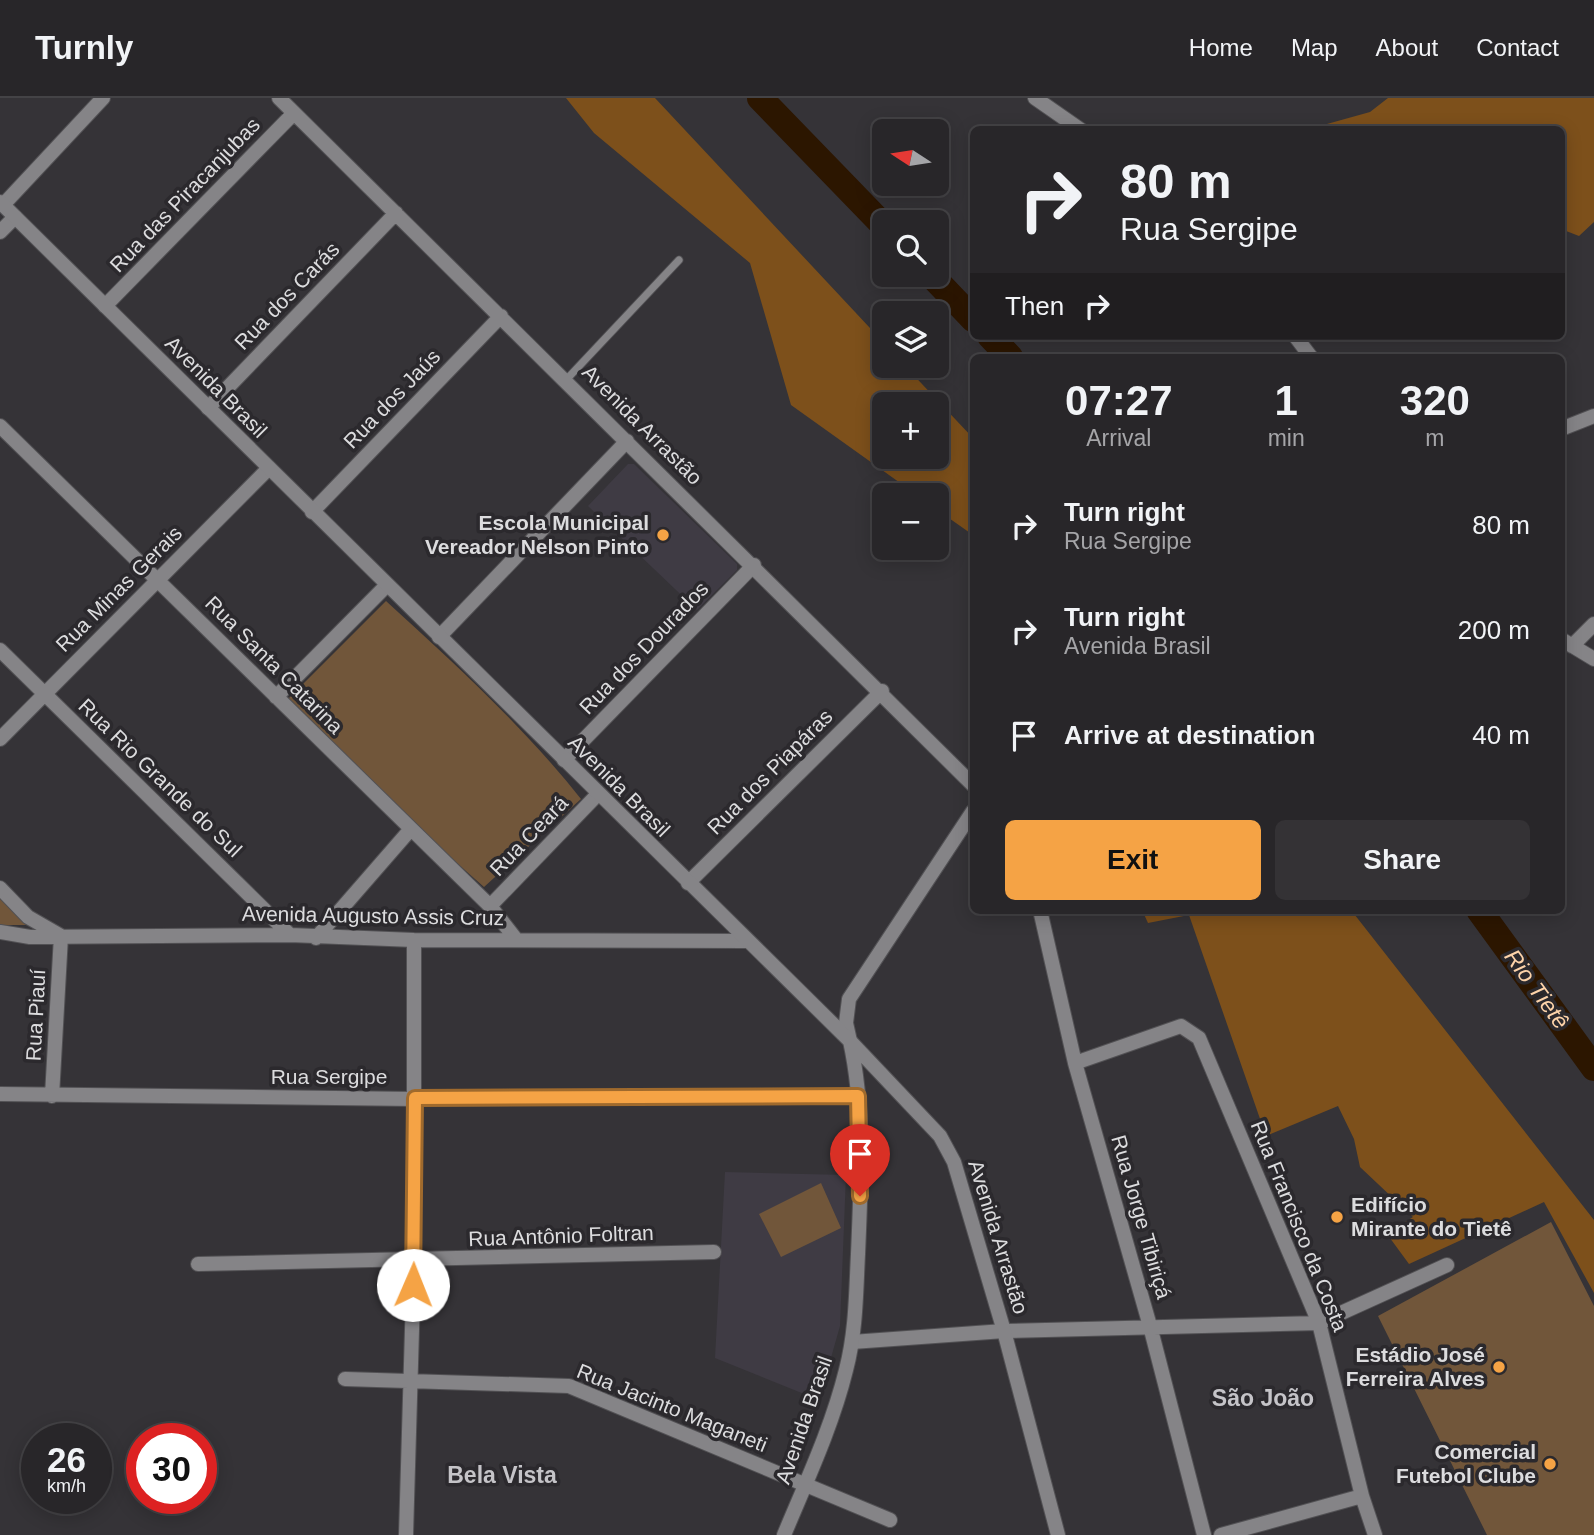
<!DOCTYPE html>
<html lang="en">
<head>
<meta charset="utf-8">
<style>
	body { margin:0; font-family:Arial,sans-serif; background:#343235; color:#f1f3f6; height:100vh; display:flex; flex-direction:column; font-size:26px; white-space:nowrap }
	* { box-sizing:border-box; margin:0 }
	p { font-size:23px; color:#a5a5a8 }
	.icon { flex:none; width:38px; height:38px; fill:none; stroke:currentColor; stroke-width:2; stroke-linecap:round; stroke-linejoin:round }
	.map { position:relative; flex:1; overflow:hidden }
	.side { position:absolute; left:970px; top:256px; width:595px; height:560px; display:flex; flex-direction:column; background:#282629; border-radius:10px; box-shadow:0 4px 18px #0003,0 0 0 2px #444346 }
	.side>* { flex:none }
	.hud { position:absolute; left:970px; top:28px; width:595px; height:214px; border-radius:10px; box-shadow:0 4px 18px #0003,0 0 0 2px #444346; background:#282629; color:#f1f3f6; overflow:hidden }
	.needle { width:46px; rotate:282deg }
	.buttons { position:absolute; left:872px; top:21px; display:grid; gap:14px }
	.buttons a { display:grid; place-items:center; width:77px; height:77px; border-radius:10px; background:#282629; box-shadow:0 4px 18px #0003,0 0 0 2px #444346; font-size:35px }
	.speed { position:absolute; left:21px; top:1325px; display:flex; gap:14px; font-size:35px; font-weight:700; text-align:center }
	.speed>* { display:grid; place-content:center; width:91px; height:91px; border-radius:50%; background:#282629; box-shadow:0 4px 18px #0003,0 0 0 2px #444346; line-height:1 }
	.speed small { font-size:18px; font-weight:400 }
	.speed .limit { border:10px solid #d22; background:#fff; color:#111 }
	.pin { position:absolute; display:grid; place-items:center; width:60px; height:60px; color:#fff; margin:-72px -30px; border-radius:50% 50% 50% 0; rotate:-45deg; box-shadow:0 0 7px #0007 }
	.pin .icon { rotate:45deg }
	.me { position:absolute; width:77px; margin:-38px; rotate:1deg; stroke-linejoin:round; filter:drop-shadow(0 0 5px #0008) }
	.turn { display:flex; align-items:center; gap:24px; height:147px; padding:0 35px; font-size:32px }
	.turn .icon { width:91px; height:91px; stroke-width:2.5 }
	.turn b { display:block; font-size:49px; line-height:60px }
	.then { display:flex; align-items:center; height:66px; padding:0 35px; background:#0003; gap:14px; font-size:26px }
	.eta { display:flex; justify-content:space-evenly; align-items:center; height:119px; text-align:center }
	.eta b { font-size:42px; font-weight:600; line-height:49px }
	.primary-button { display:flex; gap:14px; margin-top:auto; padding:14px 35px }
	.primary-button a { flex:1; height:80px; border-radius:10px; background:#f5a345; color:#111; font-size:28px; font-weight:600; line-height:80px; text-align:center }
	.primary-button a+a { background:#343235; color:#f1f3f6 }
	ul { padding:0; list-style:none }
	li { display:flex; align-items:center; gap:21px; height:105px; padding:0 35px }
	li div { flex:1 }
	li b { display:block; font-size:26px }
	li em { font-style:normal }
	header { display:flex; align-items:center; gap:42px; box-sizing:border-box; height:98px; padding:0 35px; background:#282629; border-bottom:2px solid #444346 }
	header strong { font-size:33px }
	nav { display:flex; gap:38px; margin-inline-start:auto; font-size:24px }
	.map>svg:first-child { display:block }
	.built { fill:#3f3b44 }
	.green { fill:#71563a }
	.forest { fill:#7d501b; fill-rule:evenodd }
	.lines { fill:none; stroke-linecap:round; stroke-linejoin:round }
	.river { stroke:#2c1600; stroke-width:26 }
	.service-casing { stroke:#525154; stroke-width:9 }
	.minor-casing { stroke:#525154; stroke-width:16 }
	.tertiary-casing { stroke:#525154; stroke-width:16 }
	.service { stroke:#858487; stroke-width:7 }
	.minor { stroke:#858487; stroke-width:14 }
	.tertiary { stroke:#858487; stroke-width:14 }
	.route-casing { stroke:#9f6a2d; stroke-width:18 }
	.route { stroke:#f5a345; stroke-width:12 }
	.poi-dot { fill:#f5a345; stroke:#2b292d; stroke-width:2.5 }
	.labels { text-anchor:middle; stroke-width:7; stroke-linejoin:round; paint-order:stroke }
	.street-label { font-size:21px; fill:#dcdcde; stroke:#2b292d }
	.poi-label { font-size:21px; font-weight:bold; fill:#dcdcde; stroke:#2b292d; text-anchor:end }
	.water-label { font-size:23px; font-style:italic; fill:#fdd3a9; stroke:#2b292d }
	.neighbourhood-label { font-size:23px; font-weight:bold; fill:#c5c4c8; stroke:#2b292d }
</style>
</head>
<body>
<header>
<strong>Turnly</strong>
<nav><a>Home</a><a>Map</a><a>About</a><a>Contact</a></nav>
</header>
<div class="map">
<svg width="1594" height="1437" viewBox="0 0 1594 1437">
	<rect width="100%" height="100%" fill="#353337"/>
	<path class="built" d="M628 366H634L737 466V472L697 512 588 408Z
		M725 1074 846 1077 840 1228 819 1302 715 1260Z"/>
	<path class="green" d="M386 503C453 564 524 629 581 701L484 789 414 727 288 601Z
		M0 796 28 827H0Z
		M821 1085 841 1130 781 1159 759 1116Z
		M1551 1124 1594 1208V1437H1487L1378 1218Z"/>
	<path class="forest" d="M566 0H655L884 245V268H905L973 340V437L936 411V397H917L791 307 750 165 594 35ZM884 306H936V359H884Z
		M1388 0H1594V124L1579 138 1561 131V32L1309 31 1370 14Z
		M1142 812H1351L1594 1122V1195L1544 1104 1409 1166 1387 1136 1413 1119 1360 1069 1354 1041 1338 1008 1266 1038 1189 817 1148 825Z"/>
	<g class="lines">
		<path class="river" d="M760 0 884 128
			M931 177 973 221
			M990 238 1010 259
			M1479 812 1594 970"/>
		<defs>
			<path id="service" d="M566 282 679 162"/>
			<path id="minor" d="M279 0 973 687
				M1035 0 1081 32
				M3 107 103 0
				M0 134 15 119
				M105 208 294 15
				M1295 238 1311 259
				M208 310 396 115
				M0 328 490 808 515 840
				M1561 331 1594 318
				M312 414 501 218
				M439 539 627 343
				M1561 541 1594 561
				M1572 548 1594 526
				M0 552 290 837
				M276 599 387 487
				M0 641 269 370
				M564 662 754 467
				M688 785 882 593
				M0 790 28 819 61 838 52 998
				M490 808 598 696
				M1040 812 1075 965 1150 1228 1204 1437
				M0 834 30 839 290 837 414 842 746 843
				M316 840 410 732
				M850 943 846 925 849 901 973 713
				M1075 965 1181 928 1199 940 1319 1225 1362 1398 1375 1437
				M0 996 415 1001 858 998
				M198 1166 714 1154
				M852 1244 1004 1233 1319 1225 1447 1167
				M345 1281 569 1288 890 1422
				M406 1437 414 1163V842
				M1221 1437 1362 1398"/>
			<path id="tertiary" d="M0 104 850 943C865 1011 861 1086 858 1156 856 1195 856 1234 846 1272 832 1329 806 1384 784 1437
				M850 943 940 1038 954 1064 1004 1233 1058 1437"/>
		</defs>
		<use href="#service" class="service-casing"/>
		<use href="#minor" class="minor-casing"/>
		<use href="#tertiary" class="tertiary-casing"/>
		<use href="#service" class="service"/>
		<use href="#minor" class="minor"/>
		<use href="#tertiary" class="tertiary"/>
	</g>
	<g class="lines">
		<defs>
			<path id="route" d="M413 1187 415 1000 858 998 860 1098"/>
		</defs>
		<use href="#route" class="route-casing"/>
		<use href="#route" class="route"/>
	</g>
	<g class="poi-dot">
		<circle cx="663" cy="437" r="7"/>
		<circle cx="1337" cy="1119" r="7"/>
		<circle cx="1499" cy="1269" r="7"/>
		<circle cx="1550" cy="1366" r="7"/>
	</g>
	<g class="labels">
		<g class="street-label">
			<text transform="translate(185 97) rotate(-46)" y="7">Rua das Piracanjubas</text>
			<text transform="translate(287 198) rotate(-46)" y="7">Rua dos Carás</text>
			<text transform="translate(216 289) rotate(45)" y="7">Avenida Brasil</text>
			<text transform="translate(392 301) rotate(-46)" y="7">Rua dos Jaús</text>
			<text transform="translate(642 327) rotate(45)" y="7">Avenida Arrastão</text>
			<text transform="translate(119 491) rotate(-45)" y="7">Rua Minas Gerais</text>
			<text transform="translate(644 550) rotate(-46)" y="7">Rua dos Dourados</text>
			<text transform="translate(274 567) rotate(45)" y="7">Rua Santa Catarina</text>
			<text transform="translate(770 674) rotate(-45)" y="7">Rua dos Piapáras</text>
			<text transform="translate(160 680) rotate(44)" y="7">Rua Rio Grande do Sul</text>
			<text transform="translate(619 688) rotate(45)" y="7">Avenida Brasil</text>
			<text transform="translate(529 738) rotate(-46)" y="7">Rua Ceará</text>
			<text transform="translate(373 818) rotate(1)" y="7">Avenida Augusto Assis Cruz</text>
			<text transform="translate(36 917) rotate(-87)" y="7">Rua Piauí</text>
			<text x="329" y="986">Rua Sergipe</text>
			<text transform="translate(1141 1119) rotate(74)" y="7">Rua Jorge Tibiriçá</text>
			<text transform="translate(1299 1128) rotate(68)" y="7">Rua Francisco da Costa</text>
			<text transform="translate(561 1138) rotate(-2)" y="7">Rua Antônio Foltran</text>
			<text transform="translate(998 1139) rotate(73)" y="7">Avenida Arrastão</text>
			<text transform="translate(672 1310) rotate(22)" y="7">Rua Jacinto Maganeti</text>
			<text transform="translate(804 1322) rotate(-71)" y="7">Avenida Brasil</text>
		</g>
		<g class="poi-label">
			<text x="649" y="432">Escola Municipal<tspan x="649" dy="24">Vereador Nelson Pinto</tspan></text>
			<text x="1351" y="1114" text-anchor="start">Edifício<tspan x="1351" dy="24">Mirante do Tietê</tspan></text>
			<text x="1485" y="1264">Estádio José<tspan x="1485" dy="24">Ferreira Alves</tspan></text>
			<text x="1536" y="1361">Comercial<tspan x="1536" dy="24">Futebol Clube</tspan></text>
		</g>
		<g class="water-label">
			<text transform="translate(1537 891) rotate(54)" y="8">Rio Tietê</text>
		</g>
		<g class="neighbourhood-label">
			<text x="1263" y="1308">São João</text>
			<text x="502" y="1385">Bela Vista</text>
		</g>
	</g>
</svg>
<div class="buttons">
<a><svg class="needle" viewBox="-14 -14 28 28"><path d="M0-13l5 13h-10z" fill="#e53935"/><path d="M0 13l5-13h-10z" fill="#a5a5a8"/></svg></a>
<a><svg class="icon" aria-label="search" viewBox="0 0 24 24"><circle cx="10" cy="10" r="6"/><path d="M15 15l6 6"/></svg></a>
<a><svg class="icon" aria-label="layers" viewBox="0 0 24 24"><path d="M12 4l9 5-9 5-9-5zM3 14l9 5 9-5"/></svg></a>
<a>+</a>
<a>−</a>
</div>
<div class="speed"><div>26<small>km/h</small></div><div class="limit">30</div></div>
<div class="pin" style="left:860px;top:1098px;background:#d93025"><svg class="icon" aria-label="arrive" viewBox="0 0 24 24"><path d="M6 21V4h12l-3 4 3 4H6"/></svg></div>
<svg class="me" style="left:413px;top:1187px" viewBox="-20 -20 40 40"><circle r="19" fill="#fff"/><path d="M0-13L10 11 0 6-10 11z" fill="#f5a345"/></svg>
<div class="hud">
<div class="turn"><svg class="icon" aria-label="right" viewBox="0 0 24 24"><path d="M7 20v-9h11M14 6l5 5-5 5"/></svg><div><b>80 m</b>Rua Sergipe</div></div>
<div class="then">Then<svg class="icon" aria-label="right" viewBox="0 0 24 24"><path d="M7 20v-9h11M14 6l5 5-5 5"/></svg></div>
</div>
<section class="side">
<div class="eta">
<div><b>07:27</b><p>Arrival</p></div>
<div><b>1</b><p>min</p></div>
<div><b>320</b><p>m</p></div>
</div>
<ul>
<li><svg class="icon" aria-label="right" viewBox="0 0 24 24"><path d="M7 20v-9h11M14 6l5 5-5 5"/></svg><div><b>Turn right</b><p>Rua Sergipe</p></div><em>80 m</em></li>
<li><svg class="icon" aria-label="right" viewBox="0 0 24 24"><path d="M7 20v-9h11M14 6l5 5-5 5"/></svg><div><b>Turn right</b><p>Avenida Brasil</p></div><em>200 m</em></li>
<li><svg class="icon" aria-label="arrive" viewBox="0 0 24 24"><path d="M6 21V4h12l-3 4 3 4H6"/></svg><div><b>Arrive at destination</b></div><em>40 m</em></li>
</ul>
<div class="primary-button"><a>Exit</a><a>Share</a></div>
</section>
</div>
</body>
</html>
